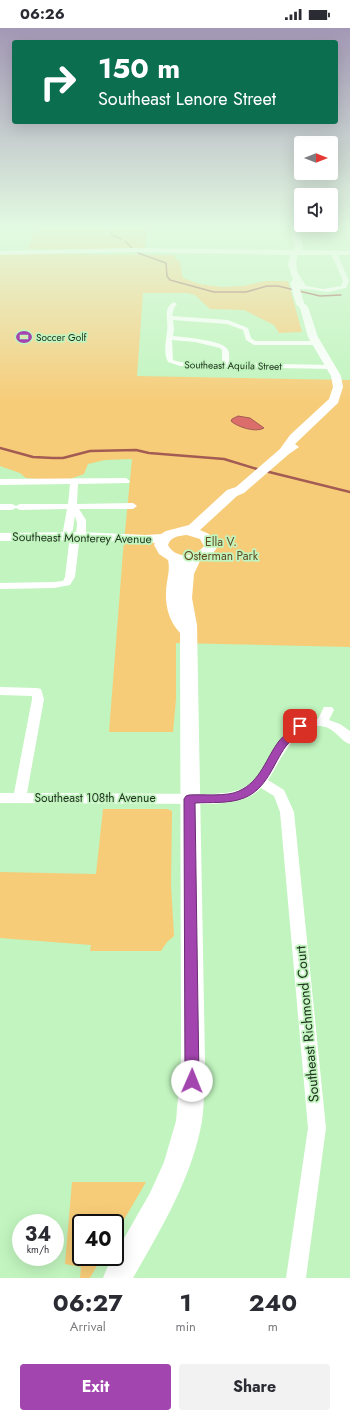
<!DOCTYPE html>
<html lang="en">
<head>
<meta charset="utf-8">
<style>
	body { margin:0; font-family:Jost,sans-serif; background:#f2f2f3; color:#2b2b33; height:100vh; display:flex; flex-direction:column; font-size:15px; white-space:nowrap }
	* { box-sizing:border-box; margin:0 }
	p { font-size:13px; color:#7c7c81 }
	.icon { flex:none; width:22px; height:22px; fill:none; stroke:currentColor; stroke-width:2; stroke-linecap:round; stroke-linejoin:round }
	.map { position:relative; height:1250px; overflow:hidden }
	.side { display:flex; flex-direction:column; background:#fff; flex:1 }
	.side>* { flex:none }
	.banner { position:absolute; left:12px; top:12px; width:326px; height:84px; border-radius:4px; box-shadow:0 4px 16px #0002; background:#0b6e4f; color:#fff; overflow:hidden }
	.needle { width:26px; rotate:90deg }
	.buttons { position:absolute; left:294px; top:108px; display:grid; gap:8px }
	.buttons a { display:grid; place-items:center; width:44px; height:44px; border-radius:4px; background:#fff; box-shadow:0 4px 16px #0002; font-size:20px }
	.speed { position:absolute; left:12px; top:1186px; display:flex; gap:8px; font-size:20px; font-weight:700; text-align:center }
	.speed>* { display:grid; place-content:center; width:52px; height:52px; border-radius:50%; background:#fff; box-shadow:0 4px 16px #0002; line-height:1 }
	.speed small { font-size:10px; font-weight:400 }
	.speed .limit { border:2px solid #111; border-radius:6px; background:#fff; color:#111 }
	.pin { position:absolute; display:grid; place-items:center; width:34px; height:34px; color:#fff; margin:-17px; border-radius:8px; box-shadow:0 2px 6px #0006 }
	.me { position:absolute; width:44px; margin:-22px; rotate:1deg; stroke-linejoin:round; filter:drop-shadow(0 0 3px #0008) }
	.turn { display:flex; align-items:center; gap:14px; height:84px; padding:0 20px; font-size:18px }
	.turn .icon { width:52px; height:52px; stroke-width:2.5 }
	.turn b { display:block; font-size:28px; line-height:34px }
	.eta { display:flex; justify-content:space-evenly; align-items:center; height:68px; text-align:center }
	.eta b { font-size:24px; font-weight:700; line-height:28px }
	.action { display:flex; gap:8px; margin-top:auto; padding:8px 20px }
	.action a { flex:1; height:46px; border-radius:4px; background:#a345af; color:#fff; font-size:16px; font-weight:700; line-height:46px; text-align:center }
	.action a+a { background:#f2f2f3; color:#2b2b33 }
	.status { display:flex; justify-content:space-between; align-items:center; height:28px; padding:0 20px; background:#fff; direction:ltr }
	.status svg { height:11px; fill:currentColor }
	.map>svg:first-child { display:block }
	.green { fill:#f7cc78 }
	.water { fill:#db6d6a; stroke:#a35c54 }
	.lines { fill:none; stroke-linecap:round; stroke-linejoin:round }
	.stream-far1 { stroke:#a35c54; stroke-width:1.5 }
	.stream { stroke:#a35c54; stroke-width:2.5 }
	.street { fill:#fff; fill-rule:evenodd }
	.secondary { fill:#fff; fill-rule:evenodd }
	.route { fill:#a345af; stroke:#6a2d72 }
	.labels { text-anchor:middle; stroke-width:3.5; stroke-linejoin:round; paint-order:stroke }
	.far-poi-label { font-size:10px; fill:#213520; stroke:#c1f4be; text-anchor:start }
	.far-street-label { font-size:10px; fill:#213520; stroke:#c1f4be }
	.street-label { font-size:12px; fill:#213520; stroke:#c1f4be }
	.park-label { font-size:12px; fill:#604a1e; stroke:#c1f4be }
	.near-street-label { font-size:14px; fill:#213520; stroke:#c1f4be }
</style>
</head>
<body>
<div class="status"><b>06:26</b><svg viewBox="0 0 49 12"><path d="M0 12V9h3v3zM5 12V6h3v6zM10 12V3h3v9zM15 12V0h3v12zM26 1h20v11H26zM47 4h2v5h-2z"/></svg></div>
<div class="map">
<svg width="350" height="1250" viewBox="0 0 350 1250">
	<rect width="100%" height="100%" fill="#c1f4be"/>
	<path class="green" d="M36 200H147L145 221H28Z
		M25 226 174 227 176 232H179L183 250 199 256 222 259 243 258 266 253H288L302 304 279 305 274 297 244 282 210 281 195 267 187 265H143L137 348 350 352V619L176 615V671L173 704H109L123 524 132 431 105 432 88 436 84 446 70 451 47 452 26 450 20 445 0 438V227Z
		M103 781H167L172 783 171 857 174 908 167 914 161 923H90L91 917 0 910V844L96 846Z
		M72 1154H146L115 1207V1195H81V1229H102L90 1250H80L81 1239 65 1236Z"/>
	<path class="water" d="M238 388 250 390 264 400C256 405 237 399 231 393L232 391Z"/>
	<g class="lines">
		<path class="stream-far1" d="M111 200 112 207 121 211
			M125 213 134 222
			M138 225 166 235 167 248 170 252 214 264H246L267 258H278L320 268 341 267"/>
		<path class="stream" d="M0 420 33 429 53 430H63L90 423 136 422 149 425 224 431 260 442
			M265 443 350 464"/>
		<path class="street" d="M334 223 337 225 349 253 346 260 328 264 300 260 299 259 302 257 323 261 341 258 343 253 331 225Z
			M174 274 177 276 174 280 172 288 228 292 248 300 251 310 255 313H317L320 315 317 317H254L246 312 243 302 227 296 173 292 174 301 173 308C183 309 224 312 228 322 230 325 229 331 229 335L331 337 335 339 331 341 180 338 168 334C163 324 166 314 167 303 169 293 162 280 174 274ZM172 312 195 314 220 320 222 322V335L180 334 173 332Z
			M126 450 130 453 129 455 78 456 77 476 133 475 137 478 133 481H79L86 492V508L79 515 75 549 70 557 54 560 0 561V555L54 554 63 553 65 549 69 515 62 508 67 481 20 482 16 480 12 482H0V476H12L16 478 20 476H68L70 456 0 457V451ZM75 488 77 495 76 507 74 509 72 507Z
			M0 659 37 660 41 661 44 671 27 765 213 766C222 765 232 765 241 761 275 745 272 691 318 691L324 679H332L334 682 329 692 340 696 350 703V716C342 714 337 704 328 700 298 688 281 733 268 752L284 762 294 784 326 1100 306 1250H286L308 1100 280 784 274 768 261 760C249 773 230 775 213 776L0 775V765H14L32 671V668L0 667Z"/>
		<path class="secondary" d="M290 200H298L303 219 301 222 350 223V227H298C295 234 296 244 301 250 303 254 305 254 306 259L305 261H300L304 275 308 279 318 309 341 348 343 359 338 375 295 416 299 419 289 426 244 465 237 468 200 502 209 506 218 518 212 527 200 533 194 546 192 570 197 597 205 1032C204 1052 205 1073 202 1093 192 1150 161 1201 133 1250H103L107 1240 113 1229H115V1226L150 1165 164 1134 176 1093 181 1032 180 605C167 591 164 573 167 554 168 547 170 540 168 532L159 526 154 517 155 515 81 512 0 513V505L81 504 146 507 161 506 166 503 189 497 227 462 236 459 280 421 290 407 329 371 333 359 331 348 308 309 300 280 296 276 290 255 293 252 288 237 290 227 131 224 0 227V223L131 220 293 222 295 219ZM187 507 200 511 204 518C195 530 175 531 168 517 171 508 179 508 187 507Z"/>
	</g>
	<linearGradient id="sky" x2="0" y2="1"><stop stop-color="#a398b6"/><stop offset="0.53" stop-color="#e3fae2"/><stop offset="1" stop-color="#e3fae2" stop-opacity="0"/></linearGradient>
	<rect width="350" height="375" fill="url(#sky)"/>
	<path class="route" d="M300 695 305 698 304 701C298 706 291 712 286 718 273 736 267 761 244 770 229 776 211 774 195 775L199 1053 197 1058 192 1060 187 1058 185 1053 184 771 186 768 189 767C203 766 227 769 239 763 261 753 266 730 279 713 284 707 291 701 297 696Z"/>
	<defs>
		<symbol id="stadium-bare" viewBox="-9 -9 18 18"><path d="M0-5a6.5 5 0 1 0 0 10a6.5 5 0 1 0 0-10ZM-3.5-1.8h7v3.6h-7Z" fill="#a345af" stroke="#c1f4be" stroke-width="2.5" paint-order="stroke"/></symbol>
	</defs>
	<g fill-rule="evenodd">
		<use href="#stadium-bare" x="13" y="298" width="22" height="22"/>
	</g>
	<g class="labels">
		<g class="far-poi-label">
			<text x="36" y="313">Soccer Golf</text>
		</g>
		<g class="far-street-label">
			<text transform="translate(233 337) rotate(1)" y="4">Southeast Aquila Street</text>
		</g>
		<g class="street-label">
			<text transform="translate(82 510) rotate(1)" y="4">Southeast Monterey Avenue</text>
			<text x="95" y="774">Southeast 108th Avenue</text>
		</g>
		<g class="park-label">
			<text x="221" y="518">Ella V.<tspan x="221" dy="14">Osterman Park</tspan></text>
		</g>
		<g class="near-street-label">
			<text transform="translate(307 996) rotate(-95)" y="5">Southeast Richmond Court</text>
		</g>
	</g>
</svg>
<div class="buttons">
<a><svg class="needle" viewBox="-14 -14 28 28"><path d="M0-13l5 13h-10z" fill="#e53935"/><path d="M0 13l5-13h-10z" fill="#7c7c81"/></svg></a>
<a><svg class="icon" aria-label="sound" viewBox="0 0 24 24"><path d="M4 9h4l5-4v14l-5-4H4zM17 9q2 3 0 6"/></svg></a>
</div>
<div class="speed"><div>34<small>km/h</small></div><div class="limit">40</div></div>
<div class="pin" style="left:300px;top:698px;background:#d93025"><svg class="icon" aria-label="arrive" viewBox="0 0 24 24"><path d="M6 21V4h12l-3 4 3 4H6"/></svg></div>
<svg class="me" style="left:192px;top:1053px" viewBox="-20 -20 40 40"><circle r="19" fill="#fff"/><path d="M0-13L10 11 0 6-10 11z" fill="#a345af"/></svg>
<div class="banner">
<div class="turn"><svg class="icon" aria-label="right" viewBox="0 0 24 24"><path d="M7 20v-9h11M14 6l5 5-5 5"/></svg><div><b>150 m</b>Southeast Lenore Street</div></div>
</div>
</div>
<section class="side">
<div class="eta">
<div><b>06:27</b><p>Arrival</p></div>
<div><b>1</b><p>min</p></div>
<div><b>240</b><p>m</p></div>
</div>
<div class="action"><a>Exit</a><a>Share</a></div>
</section>
</body>
</html>
